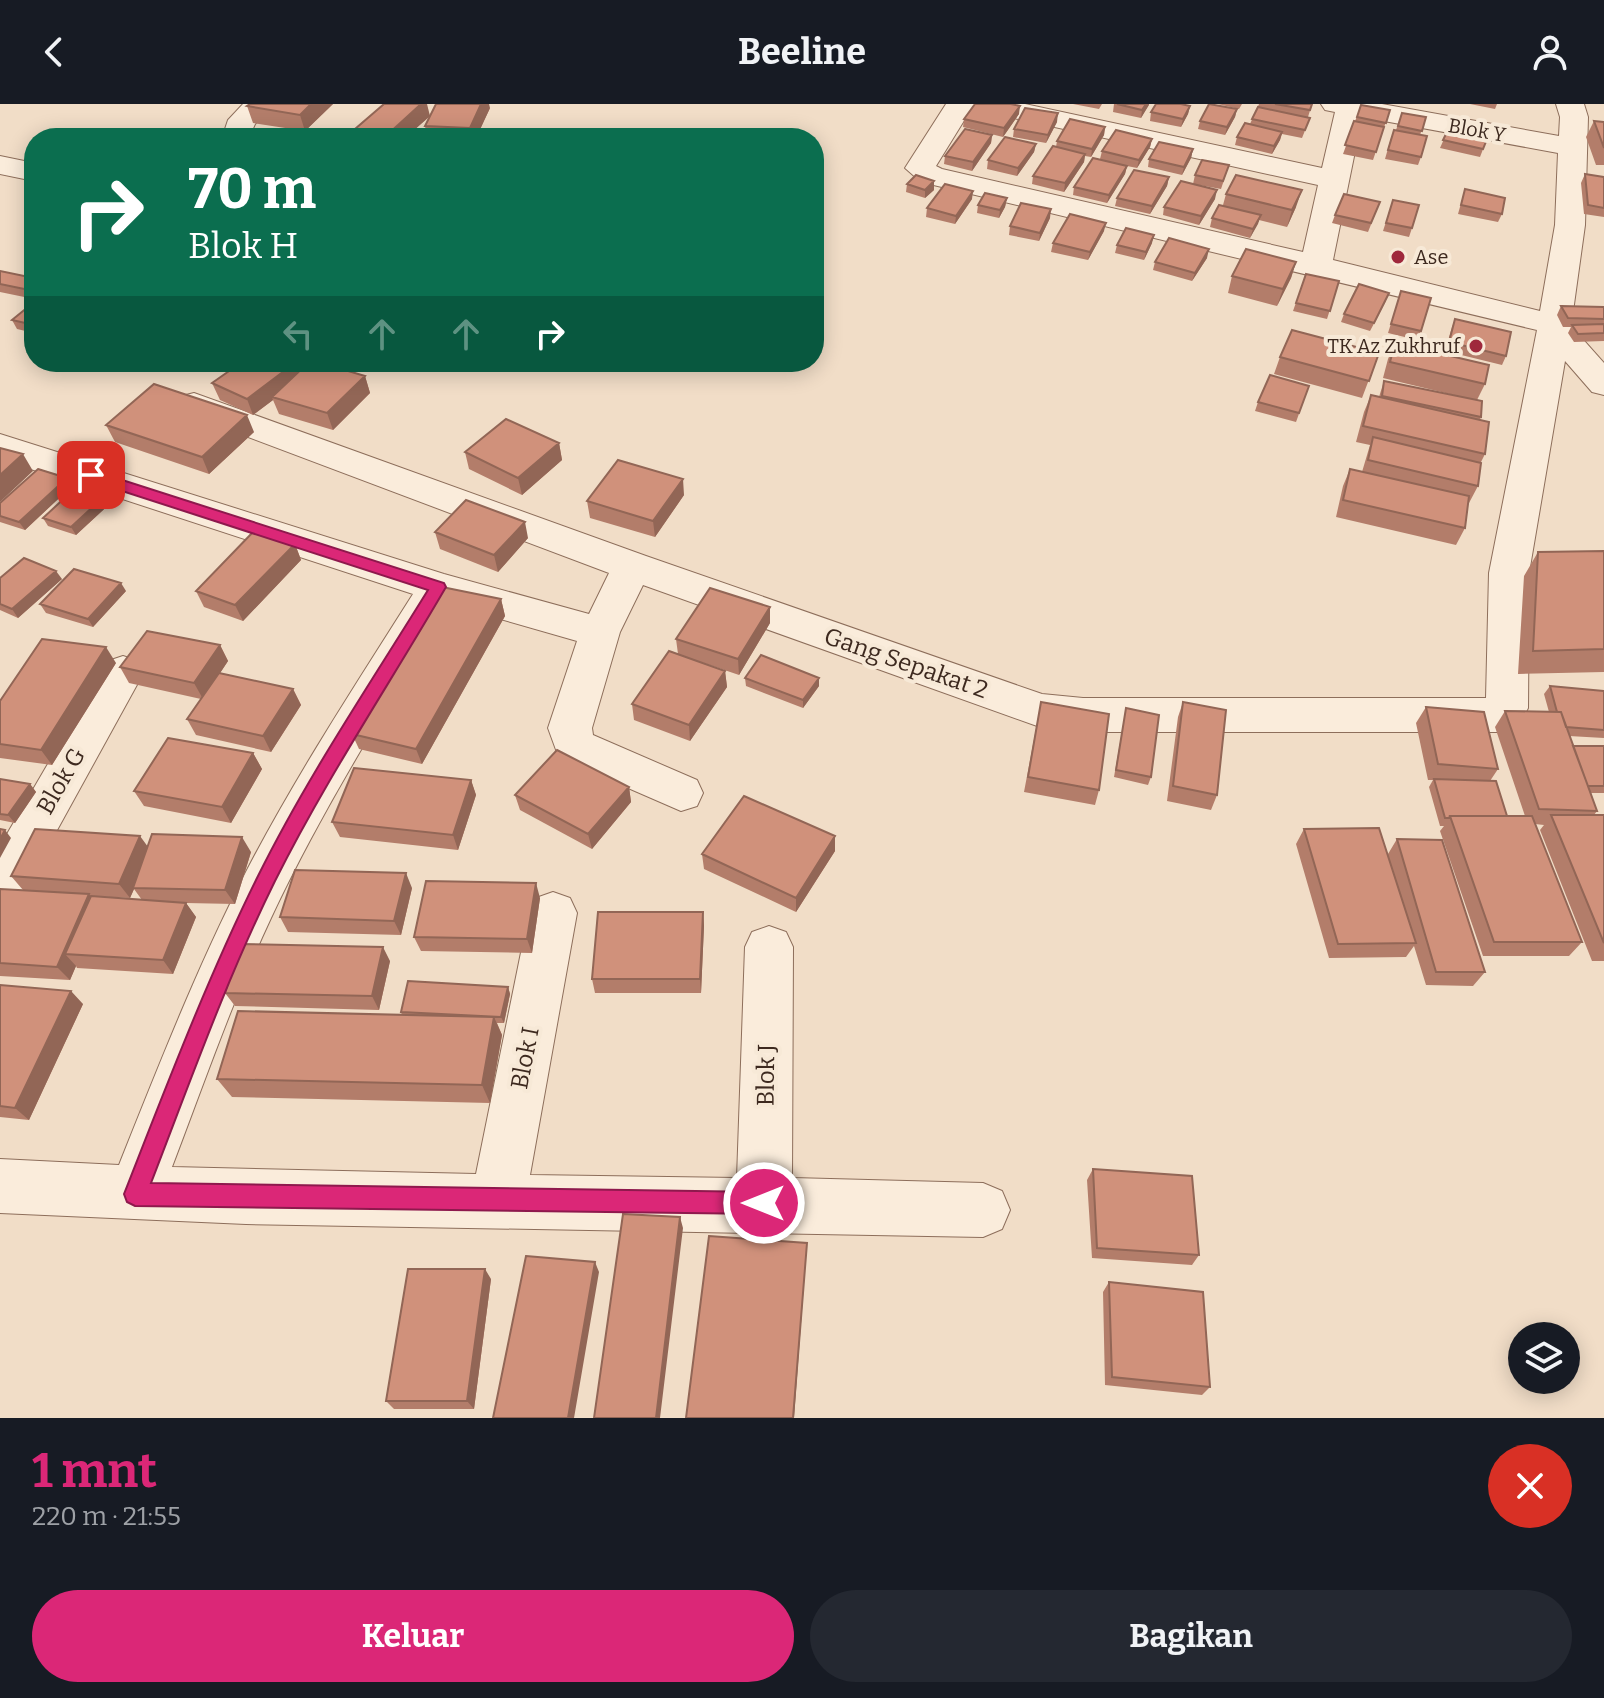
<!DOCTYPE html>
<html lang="id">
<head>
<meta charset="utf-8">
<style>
	body { margin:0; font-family:Bitter,serif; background:#242831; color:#f1f3f6; height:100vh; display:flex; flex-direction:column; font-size:30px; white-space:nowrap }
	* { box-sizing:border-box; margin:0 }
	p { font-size:26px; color:#9ea1a6 }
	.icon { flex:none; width:44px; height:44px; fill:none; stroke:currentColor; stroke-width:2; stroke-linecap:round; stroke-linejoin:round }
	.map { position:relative; height:1314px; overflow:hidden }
	.details { display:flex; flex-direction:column; background:#171b24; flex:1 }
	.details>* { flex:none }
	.guide { position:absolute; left:24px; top:24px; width:800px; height:244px; border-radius:32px; box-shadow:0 4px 20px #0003; background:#0b6e4f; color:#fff; overflow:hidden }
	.buttons { position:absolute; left:1508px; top:1218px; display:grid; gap:16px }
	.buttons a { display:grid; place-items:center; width:72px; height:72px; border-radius:50%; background:#171b24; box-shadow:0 4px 20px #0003; font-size:40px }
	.pin { position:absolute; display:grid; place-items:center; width:68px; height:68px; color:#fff; margin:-34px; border-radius:16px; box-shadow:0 4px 12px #0006 }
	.me { position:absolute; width:88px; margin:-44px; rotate:270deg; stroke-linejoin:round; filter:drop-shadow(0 0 6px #0008) }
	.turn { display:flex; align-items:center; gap:28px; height:168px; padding:0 32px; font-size:36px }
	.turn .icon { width:104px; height:104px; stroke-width:2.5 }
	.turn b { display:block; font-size:56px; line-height:68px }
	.lanes { display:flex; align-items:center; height:76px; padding:0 32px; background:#0003; justify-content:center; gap:40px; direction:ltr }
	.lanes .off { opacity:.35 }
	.round { display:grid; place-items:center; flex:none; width:84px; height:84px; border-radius:42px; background:#242831 }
	.headline { display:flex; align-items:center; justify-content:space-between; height:136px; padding:0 32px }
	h1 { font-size:48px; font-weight:700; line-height:60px; color:#db2777 }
	.button { display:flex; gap:16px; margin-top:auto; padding:16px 32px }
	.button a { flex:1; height:92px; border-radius:48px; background:#db2777; color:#fff; font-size:32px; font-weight:700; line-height:92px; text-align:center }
	.button a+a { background:#242831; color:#f1f3f6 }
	header { display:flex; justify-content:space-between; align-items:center; height:104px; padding:0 32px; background:#171b24; font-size:36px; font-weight:700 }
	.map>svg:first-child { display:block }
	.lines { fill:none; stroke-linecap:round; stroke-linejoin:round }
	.street-casing { stroke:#8d6e5b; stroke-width:2 }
	.street { fill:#faecdb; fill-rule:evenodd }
	.wall { fill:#b37d6a; fill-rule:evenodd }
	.shaded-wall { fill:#926656 }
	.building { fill:#d0917b; stroke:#926656; stroke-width:2 }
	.route { fill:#db2777; stroke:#8e194d; stroke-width:2 }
	.poi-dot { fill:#9f283c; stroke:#f7e9d7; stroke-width:3 }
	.labels { text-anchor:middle; stroke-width:8; stroke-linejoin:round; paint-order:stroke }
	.far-street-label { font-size:20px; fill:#3d291f; stroke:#f7e9d7 }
	.far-poi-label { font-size:20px; fill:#3d291f; stroke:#f7e9d7; text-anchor:start }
	.street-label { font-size:24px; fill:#3d291f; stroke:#f7e9d7 }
</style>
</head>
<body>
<header><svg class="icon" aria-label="back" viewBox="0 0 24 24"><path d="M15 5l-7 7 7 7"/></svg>Beeline<svg class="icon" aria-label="person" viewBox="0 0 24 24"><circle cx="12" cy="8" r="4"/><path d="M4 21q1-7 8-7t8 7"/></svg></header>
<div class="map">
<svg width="1604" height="1314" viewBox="0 0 1604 1314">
	<rect width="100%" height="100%" fill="#f1ddc7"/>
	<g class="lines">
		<defs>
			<path id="street" d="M243 0H274L255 20 251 29 254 34H222L228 16Z
				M946 0H1025L1322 64 1335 8 1325 6 1321 0H1382L1559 32 1560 13 1556 0H1584L1588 13 1585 121 1571 222 1604 259V291L1592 288 1565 257 1529 469 1528 604 1522 616 1513 623 1498 628H1083L1040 623 643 481 620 528 592 624 593 631 697 676 703 689 697 702 681 707 559 654 548 624 577 537 448 500C387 603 322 705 271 814 233 895 204 979 172 1063L476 1070 529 809 536 794 553 788 570 794 577 809 530 1071 737 1074 745 843 752 828 769 822 786 828 793 843 792 1074 983 1079 1002 1087 1010 1106 1002 1125 983 1133 246 1120 0 1109V1055L119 1061C159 961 198 861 247 766 297 670 356 580 413 490L0 355V330L444 470 589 510 609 469 182 308 176 300 182 292 194 289 646 452 1042 590 1083 594H1486L1489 469 1537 226 921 78 905 64ZM973 2 976 6 986 8 1318 81 1303 148 942 65 936 62ZM1362 13 1558 49 1555 121 1540 207 1333 156Z
				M0 52 34 59V77L0 70Z
				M123 552 138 557 144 568 17 799 0 805V742L108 557Z"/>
		</defs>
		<use href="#street" class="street-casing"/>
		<use href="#street" class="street"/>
	</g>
	<path class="wall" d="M333 0 305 27 253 19 247 2Z
		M1073 0H1102L1099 5Z
		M1114 0H1149L1141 14 1113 8Z
		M1218 0H1242L1239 5Z
		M1259 0H1312L1308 13 1310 14 1302 34 1282 30 1280 36 1272 50 1235 41 1237 33 1250 20Z
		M1470 0H1497L1495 5Z
		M1361 1 1390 6 1373 56 1343 50Z
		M1190 2 1188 10 1181 23 1150 17 1151 8Z
		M490 4 476 34H427L425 22Z
		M1237 5 1235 13 1225 31 1198 25 1200 17Z
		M1402 9 1426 13 1420 31 1421 53 1418 61 1385 55 1391 34 1396 26Z
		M1019 10 1003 33 963 23 964 15Z
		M430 12 405 34H357L355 25Z
		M1594 17 1604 18V61H1596L1586 33Z
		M1057 18 1046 39 1013 33 1014 25Z
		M1105 23 1104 31 1091 53 1085 52 1084 58 1064 88 1032 80 1033 72 1056 43 1057 37Z
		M1448 26 1487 35 1480 53 1440 44Z
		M992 31 991 39 972 67 944 60 945 52Z
		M1152 35 1150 43 1137 64 1127 62 1125 70 1107 99 1073 91 1074 83 1100 55 1102 47Z
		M1036 40 1034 48 1017 72 987 65 988 56Z
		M1193 45 1191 54 1182 71 1148 63 1149 55Z
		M1229 61 1221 85 1193 80 1195 71Z
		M1585 70 1604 73V113L1584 110 1581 79Z
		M1169 73 1167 82 1150 110 1115 102 1117 94Z
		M934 77V86L925 94 906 88 907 80Z
		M1465 85 1502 110 1498 118 1458 110Z
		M1226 90 1296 103 1287 123 1259 116 1250 134 1210 123 1212 114 1223 101Z
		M1007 94 1005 103 999 114 977 109 978 101Z
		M972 95 955 120 926 113 927 104Z
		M1215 95 1199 121 1163 111 1164 103Z
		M1393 96 1412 124 1409 133 1383 127Z
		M1380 98 1368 128 1332 119 1335 111Z
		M1050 114 1039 137 1009 131 1010 122Z
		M1104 127 1088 156 1051 148 1053 139Z
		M1152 139 1144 156 1115 149 1117 141Z
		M1207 154 1192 177 1153 166 1155 158Z
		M1296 158 1291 174 1277 202 1228 189 1232 172Z
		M0 167 34 174V195L0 188Z
		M1306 170 1339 177 1327 215 1293 207Z
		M1401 187 1421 227 1417 236 1388 229Z
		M1386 197 1370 227 1341 218 1344 210Z
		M34 198V229L17 225 12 216Z
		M1561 202 1604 203V237L1574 238 1568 229 1571 223H1563L1557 211Z
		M1455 215 1506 252 1502 261 1445 247 1452 223Z
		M1395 239 1485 280 1477 296 1481 313 1480 316 1485 350 1481 358 1478 382 1469 399 1468 398 1465 424 1456 441 1336 413 1343 382 1350 365 1362 368 1370 341 1356 338 1364 308 1371 291 1379 293 1384 277 1458 292 1383 274 1388 255Z
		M1379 249 1362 294 1274 270 1280 253Z
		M242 258H300L302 264 365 272 370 289 333 326 279 310 273 296 253 311 220 296 212 279Z
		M1309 282 1296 318 1255 307 1258 298Z
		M106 321 254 328 209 370 115 338Z
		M559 339 562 356 522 391 469 365 465 348Z
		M67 374 72 382 25 426 0 418V399Z
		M684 391 655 433 590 414 587 397Z
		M115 395 76 431 48 422 43 414Z
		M435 428 528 434 498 468 440 445Z
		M295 440 301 456 243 517 204 503 196 487Z
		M1604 447V568L1518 570 1524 472 1538 448Z
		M0 474 62 475 18 514 0 506Z
		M126 487 93 523 46 509 40 500Z
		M501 495 505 512 422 660 359 645 352 630Z
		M770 519 739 571 701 558 725 567 727 583 690 637 634 616 632 600 678 550 676 535Z
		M220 541 228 557 220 569 293 585 301 601 271 648 196 631 187 615 201 595 129 579 120 563Z
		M116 559 52 661 0 654V597Z
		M745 574H819V582L803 604 746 582Z
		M1550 582 1604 587V634L1569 632 1573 642H1604V689H1591L1597 707 1594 711H1604V857H1592L1540 726 1544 721 1535 720 1582 838 1569 852H1483L1440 727 1444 722H1440L1429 683 1433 676H1428L1416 619 1426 603 1498 665 1490 677 1507 712H1525L1495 623 1505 607 1549 608 1544 590Z
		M1041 598 1099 686 1095 701 1024 688Z
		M1183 598 1217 691 1211 706 1167 697 1178 613Z
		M1126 604 1151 673 1148 681 1114 673Z
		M253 649 262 665 231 719 144 702 134 687Z
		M0 675 30 680 36 688 15 719 0 716Z
		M471 676 476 691 458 746 340 733 332 718Z
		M629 683 631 698 592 745 520 706 515 691Z
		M1304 725 1388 750 1397 735 1485 868 1473 882 1426 881 1414 842 1406 853 1329 854 1296 740Z
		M835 732V747L796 808 704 765 702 750Z
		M148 742 251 748 235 800 186 799 196 813 173 870 77 864 76 862 70 876 0 872V785L23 786 11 772ZM134 785 142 796 91 793 90 792 130 794Z
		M412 784 401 831 288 828 280 813Z
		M540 794 532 849 421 847 414 833Z
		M703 808 704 822 701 889H595L592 875Z
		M390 857 379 906 235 902 225 889Z
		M0 881 83 900 29 1016 0 1013Z
		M508 883 510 890 504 919H497L502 931 490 999 232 993 217 975 402 911 401 908Z
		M1093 1065 1199 1151 1192 1161 1092 1154 1087 1076Z
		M491 1175 474 1305H394L386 1297Z
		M1109 1178 1210 1283 1202 1291 1105 1281 1103 1188Z"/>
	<path class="shaded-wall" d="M311 0H333L305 27 300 11Z
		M421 0H427L430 12 405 34H386V32Z
		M481 0H489L490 4 476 34H472L470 24Z
		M1146 0H1149V1L1141 14 1142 6Z
		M1020 2 1019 10 1003 33 1004 24Z
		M1190 2 1188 10 1181 23 1183 15Z
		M1237 5 1235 13 1225 31 1227 23Z
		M1058 9 1057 18 1046 39 1048 31Z
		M1105 23 1104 31 1091 53 1092 45Z
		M1282 28 1280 36 1272 50 1274 42Z
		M992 31 991 39 972 67 973 58Z
		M1152 35 1150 43 1137 64 1139 56Z
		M1036 40 1034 48 1017 72 1018 64Z
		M1193 45 1191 54 1182 71 1184 63Z
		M1085 50 1084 58 1064 88 1065 79Z
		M1127 62 1125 70 1107 99 1109 91Z
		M1169 73 1167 82 1150 110 1152 102Z
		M934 77V86L925 94V86Z
		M1217 86 1215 95 1199 121 1201 112Z
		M1302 86 1296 103 1287 123 1292 106Z
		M973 87 972 95 955 120 956 112Z
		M1007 94 1005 103 999 114 1000 106Z
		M1051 105 1050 114 1039 137 1040 129Z
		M1261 111 1258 120 1250 134 1253 125Z
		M1106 119 1104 127 1088 156 1090 148Z
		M1154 131 1152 139 1144 156 1146 148Z
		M1209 145 1207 154 1192 177 1195 169Z
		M1296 158 1291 174 1277 202 1283 185Z
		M296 258H300L305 272 272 293 273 296 253 311 247 295Z
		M365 272 370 289 333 326 327 309Z
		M247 311 254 328 209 370 202 353Z
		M559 339 562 356 522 391 518 374Z
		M23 350 33 367 0 398V371Z
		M67 374 72 382 25 426 19 418Z
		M683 375 684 391 655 433 653 417Z
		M110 387 115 395 76 431 71 423Z
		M525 418 528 434 498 468 494 451Z
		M295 440 301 456 243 517 235 501Z
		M56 467 62 475 18 514 12 505Z
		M121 479 126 487 93 523 88 515Z
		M501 495 505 512 422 660 416 645Z
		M770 503V519L739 571 738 555Z
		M220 541 228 557 203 595 194 579Z
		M106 543 116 559 52 661 41 646Z
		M725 567 727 583 690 637 689 621Z
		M819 574V582L803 604V596Z
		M293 585 301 601 271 648 263 632Z
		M253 649 262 665 231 719 222 703Z
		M471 676 476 691 458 746 453 731Z
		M30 680 36 688 15 719 8 711Z
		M629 683 631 698 592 745 588 730Z
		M5 726 11 734 0 754V735Z
		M140 732 151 747 133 784 134 785 130 794 119 780Z
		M835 732V747L796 808V794Z
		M242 733 251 748 235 800 225 786Z
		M406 769 412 784 401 831 394 817Z
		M536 779 540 794 532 849 527 835Z
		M89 790 100 805 65 850 76 862 70 876 57 863Z
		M186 799 196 813 173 870 163 856Z
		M703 808 704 822 701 889 700 875Z
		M383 843 390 857 379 906 372 892Z
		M508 883 510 890 504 919 501 913Z
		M71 887 83 900 29 1016 15 1004Z
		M494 913 502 931 490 999 482 981Z
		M680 1113 683 1124 660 1314H656Z
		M807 1139 794 1314H793Z
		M595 1158 599 1168 574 1314H568Z
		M485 1165 491 1175 474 1305 467 1297Z"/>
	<path class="building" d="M250 0H311L300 11 247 2Z
		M384 0H421L386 32 355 25Z
		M436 0H481L470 24 425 22Z
		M975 0H1011L1020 2 1004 24 964 15Z
		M1117 0H1146L1142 6Z
		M1156 0H1181L1190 2 1183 15 1151 8Z
		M1209 0 1237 5 1227 23 1200 17Z
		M1275 0H1312L1310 6Z
		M1361 1 1390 6 1386 19 1357 13Z
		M1258 3 1310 14 1305 26 1252 15Z
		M1025 4 1058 9 1048 31 1014 25Z
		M1402 9 1426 13 1422 27 1398 22Z
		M1070 15 1105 23 1092 45 1057 37Z
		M1354 17 1384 23 1376 48 1345 41Z
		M1594 17 1604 18V44Z
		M1245 19 1282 28 1274 42 1237 33Z
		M965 25 992 31 973 58 945 52Z
		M1116 26 1152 35 1139 56 1102 47Z
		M1394 26 1427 32 1421 53 1388 46Z
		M1448 26 1487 35 1483 45 1443 36Z
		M1005 33 1036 40 1018 64 988 56Z
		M1159 38 1193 45 1184 63 1149 55Z
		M1053 42 1085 50 1065 79 1033 72Z
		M1093 54 1127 62 1109 91 1074 83Z
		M1202 56 1229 61 1223 77 1195 71Z
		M1134 66 1169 73 1152 102 1117 94Z
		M1585 70 1604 73V104L1588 101Z
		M916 71 934 77 925 86 907 80Z
		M1236 71 1302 86 1292 106 1226 90Z
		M1181 77 1217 86 1201 112 1164 103Z
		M945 80 973 87 956 112 927 104Z
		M1465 85 1505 94 1502 110 1461 101Z
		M985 89 1007 94 1000 106 978 101Z
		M1344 90 1380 98 1371 119 1335 111Z
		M1393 96 1419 101 1412 124 1386 119Z
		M1021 99 1051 105 1040 129 1010 122Z
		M1219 101 1261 111 1253 125 1212 114Z
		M1070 110 1106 119 1090 148 1053 139Z
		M1126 124 1154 131 1146 148 1117 141Z
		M1169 134 1209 145 1195 169 1155 158Z
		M1246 145 1296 158 1283 185 1232 172Z
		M0 167 34 174V187L0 180Z
		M1306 170 1339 177 1330 207 1296 199Z
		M1359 180 1389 189 1374 219 1344 210Z
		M1401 187 1431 194 1421 227 1391 220Z
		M34 198V221L12 216Z
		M1561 202 1604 203V215L1568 214Z
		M1455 215 1511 228 1506 252 1449 238Z
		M1604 220V229L1578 230 1572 221Z
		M1292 226 1379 249 1369 277 1280 253Z
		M1395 239 1489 261 1485 280 1390 258Z
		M242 258H296L247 295 212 279Z
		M309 258H318L365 272 327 309 272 293Z
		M1270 271 1309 282 1299 309 1258 298Z
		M1384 277 1482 297 1481 313 1382 292Z
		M154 280 247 311 202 353 106 321Z
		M1371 291 1489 318 1485 350 1363 322Z
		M506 315 559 339 518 374 465 348Z
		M1373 333 1481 359 1478 382 1368 356Z
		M0 344 23 350 0 371Z
		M618 356 683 375 653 417 587 397Z
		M38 365 67 374 19 418 0 412V399Z
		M1350 365 1469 392 1465 424 1343 396Z
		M83 377 110 387 71 423 43 414Z
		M466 396 525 418 494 451 435 428Z
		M255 426 295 440 235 501 196 487Z
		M1604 447V545L1533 547 1538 448Z
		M24 454 56 467 12 505 0 500V474Z
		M74 465 121 479 88 515 40 500Z
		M442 483 501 495 416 645 352 630Z
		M710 484 770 503 738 555 676 535Z
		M147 527 220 541 194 579 120 563Z
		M42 535 106 543 41 646 0 640V597Z
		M669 547 725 567 689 621 632 600Z
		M761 551 819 574 803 596 745 574Z
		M219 569 293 585 263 632 187 615Z
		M1550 582 1604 587V626L1566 623 1561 608H1557Z
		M1041 598 1109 610 1099 686 1028 673Z
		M1183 598 1226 606 1217 691 1173 682Z
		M1426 603 1484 608 1498 665 1438 660Z
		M1126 604 1159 611 1151 673 1116 666Z
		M1505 607 1561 608 1597 707 1539 705Z
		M168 634 253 649 222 703 134 687Z
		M1573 642H1604V682H1588Z
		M557 646 629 683 588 730 515 691Z
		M354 664 471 676 453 731 332 718Z
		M0 675 30 680 8 711 0 710Z
		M1434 675 1496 677 1507 712H1450L1449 714H1445Z
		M744 692 835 732 796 794 702 750Z
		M1551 711H1604V839Z
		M1450 712H1532L1582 838H1494Z
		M1379 724 1416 839 1338 840 1304 725Z
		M0 725 5 726 0 735Z
		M35 725 140 732 119 780 11 772Z
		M152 730 242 733 225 786 133 784Z
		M1397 735 1442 736 1485 868H1436Z
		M295 766 406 769 394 817 280 813Z
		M426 777 536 779 527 835 414 833Z
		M0 785 89 790 57 863 0 859Z
		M91 792 186 799 163 856 65 850Z
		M598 808H703L700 875H592Z
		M240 840 383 843 372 892 225 889Z
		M408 877 508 883 501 913 401 908Z
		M0 881 71 887 15 1004 0 1002Z
		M238 907 494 913 482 981 217 975Z
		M1093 1065 1192 1072 1199 1151 1097 1144Z
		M623 1110 680 1113 656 1314H594Z
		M709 1132 807 1139 793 1314H686Z
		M526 1152 595 1158 568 1314H493Z
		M408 1165H485L467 1297H386Z
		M1109 1178 1203 1188 1210 1283 1112 1273Z"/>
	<path class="route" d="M91 366 444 479 446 483C389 581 326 675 275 777 227 874 190 978 151 1079L764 1088 772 1091 775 1099 772 1107 764 1110 135 1102 127 1098 124 1090C166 983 207 875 258 772 307 673 370 580 428 486L85 375V368Z"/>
	<g class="poi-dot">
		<circle cx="1398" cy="153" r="8"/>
		<circle cx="1476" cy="242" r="8"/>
	</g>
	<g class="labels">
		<g class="far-street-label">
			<text transform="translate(1477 26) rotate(10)" y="7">Blok Y</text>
		</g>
		<g class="far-poi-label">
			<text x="1414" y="160">Ase</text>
			<text x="1460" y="249" text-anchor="end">TK Az Zukhruf</text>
		</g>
		<g class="street-label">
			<text transform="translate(906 559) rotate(19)" y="8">Gang Sepakat 2</text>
			<text transform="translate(61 677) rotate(-60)" y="8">Blok G</text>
			<text transform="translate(525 954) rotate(-79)" y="8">Blok I</text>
			<text transform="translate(766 971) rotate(-89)" y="8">Blok J</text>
		</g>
	</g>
</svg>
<div class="buttons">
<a><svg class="icon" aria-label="layers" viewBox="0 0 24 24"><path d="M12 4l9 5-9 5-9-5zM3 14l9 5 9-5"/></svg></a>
</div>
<div class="pin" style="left:91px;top:371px;background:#d93025"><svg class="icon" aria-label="arrive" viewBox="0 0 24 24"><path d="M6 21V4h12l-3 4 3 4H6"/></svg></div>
<svg class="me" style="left:764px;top:1099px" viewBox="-20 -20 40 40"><circle r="17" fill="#db2777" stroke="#fff" stroke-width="3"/><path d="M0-11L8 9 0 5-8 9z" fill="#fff"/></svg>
<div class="guide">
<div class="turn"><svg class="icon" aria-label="right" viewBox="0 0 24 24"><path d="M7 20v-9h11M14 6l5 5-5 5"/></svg><div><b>70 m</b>Blok H</div></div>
<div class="lanes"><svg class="icon off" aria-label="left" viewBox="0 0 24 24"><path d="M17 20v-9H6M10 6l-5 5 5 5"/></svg><svg class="icon off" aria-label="ahead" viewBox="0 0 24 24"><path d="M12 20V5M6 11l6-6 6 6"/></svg><svg class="icon off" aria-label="ahead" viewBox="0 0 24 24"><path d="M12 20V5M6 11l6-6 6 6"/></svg><svg class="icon" aria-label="right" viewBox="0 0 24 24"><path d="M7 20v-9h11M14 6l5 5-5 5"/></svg></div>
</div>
</div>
<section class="details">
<div class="headline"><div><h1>1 mnt</h1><p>220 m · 21:55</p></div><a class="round" style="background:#d93025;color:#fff"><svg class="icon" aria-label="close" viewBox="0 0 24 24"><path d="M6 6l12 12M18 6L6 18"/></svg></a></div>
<div class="button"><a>Keluar</a><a>Bagikan</a></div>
</section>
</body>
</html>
